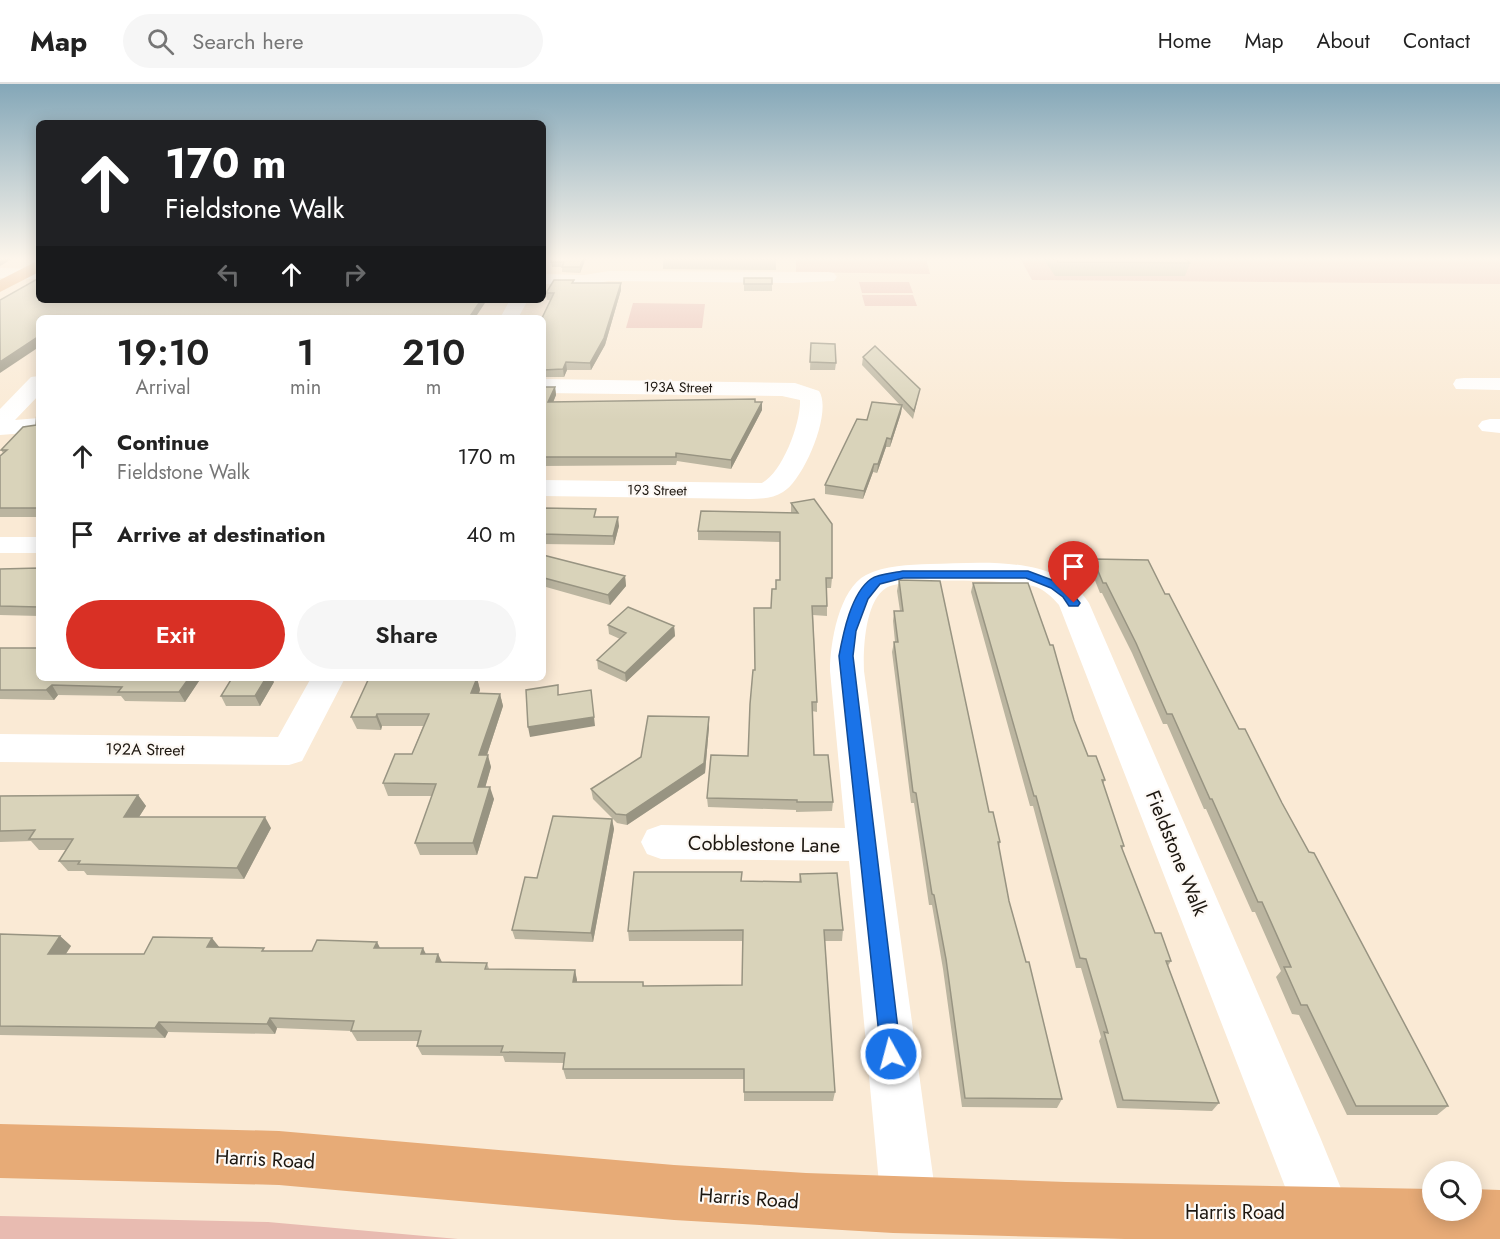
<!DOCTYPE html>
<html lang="en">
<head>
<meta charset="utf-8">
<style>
	body { margin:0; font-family:Jost,sans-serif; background:#f6f6f6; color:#222; height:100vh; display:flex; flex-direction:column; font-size:22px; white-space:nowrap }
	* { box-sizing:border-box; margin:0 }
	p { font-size:20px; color:#767676 }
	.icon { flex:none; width:33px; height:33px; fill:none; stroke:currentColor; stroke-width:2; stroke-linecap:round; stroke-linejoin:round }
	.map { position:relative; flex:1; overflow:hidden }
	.details { position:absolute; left:36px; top:231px; width:510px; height:366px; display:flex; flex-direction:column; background:#fff; border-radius:9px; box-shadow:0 3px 15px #0003 }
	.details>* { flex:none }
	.hud { position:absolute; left:36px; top:36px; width:510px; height:183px; border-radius:9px; box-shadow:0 3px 15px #0003; background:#202124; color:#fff; overflow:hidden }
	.fabs { position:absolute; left:1422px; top:1077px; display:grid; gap:12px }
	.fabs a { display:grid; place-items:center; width:60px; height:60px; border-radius:50%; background:#fff; box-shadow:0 3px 15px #0003; font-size:30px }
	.pin { position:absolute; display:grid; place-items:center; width:51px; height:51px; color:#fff; margin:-62px -26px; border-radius:50% 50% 50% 0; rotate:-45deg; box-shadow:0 0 6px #0007 }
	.pin .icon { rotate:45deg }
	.me { position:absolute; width:66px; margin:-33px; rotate:353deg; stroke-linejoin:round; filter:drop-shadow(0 0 4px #0008) }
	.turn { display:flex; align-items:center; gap:21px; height:126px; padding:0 30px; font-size:27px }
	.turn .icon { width:78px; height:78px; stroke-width:2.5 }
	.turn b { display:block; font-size:42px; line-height:51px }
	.lanes { display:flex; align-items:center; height:57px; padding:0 30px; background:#0003; justify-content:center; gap:30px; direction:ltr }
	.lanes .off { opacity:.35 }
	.eta { display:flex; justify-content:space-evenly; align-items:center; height:102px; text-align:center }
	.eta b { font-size:36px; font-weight:600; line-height:42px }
	.action { display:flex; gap:12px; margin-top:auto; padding:12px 30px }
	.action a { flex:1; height:69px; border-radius:36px; background:#d93025; color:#fff; font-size:24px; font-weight:600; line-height:69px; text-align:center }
	.action a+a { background:#f6f6f6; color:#222 }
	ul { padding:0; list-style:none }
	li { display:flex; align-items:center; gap:18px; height:78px; padding:0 30px }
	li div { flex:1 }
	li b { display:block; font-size:22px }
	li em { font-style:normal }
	header { display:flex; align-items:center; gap:36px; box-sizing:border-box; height:84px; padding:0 30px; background:#fff; border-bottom:2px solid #e0e0e0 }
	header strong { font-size:28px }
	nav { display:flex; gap:33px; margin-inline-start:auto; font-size:21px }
	.search { width:420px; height:54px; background:#f6f6f6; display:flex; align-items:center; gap:15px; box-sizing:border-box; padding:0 21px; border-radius:33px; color:#767676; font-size:22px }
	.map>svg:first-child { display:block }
	.green { fill:#e8bbb1 }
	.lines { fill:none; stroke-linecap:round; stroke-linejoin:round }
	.minor { fill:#fff; fill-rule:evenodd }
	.major { fill:#e7ab77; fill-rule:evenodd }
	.wall { fill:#bbb5a0 }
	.shaded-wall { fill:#989482 }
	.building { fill:#d9d3ba; stroke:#989482; stroke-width:1.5 }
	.route { fill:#1a73e8; stroke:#114b97; stroke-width:1.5 }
	.labels { text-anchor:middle; stroke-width:4.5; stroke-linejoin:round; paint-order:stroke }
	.far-street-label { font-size:14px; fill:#1d1710; stroke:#fdf9f5 }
	.street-label { font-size:16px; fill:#1d1710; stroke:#fdf9f5 }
	.near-street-label { font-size:20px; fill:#1d1710; stroke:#fdf9f5 }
</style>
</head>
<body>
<header>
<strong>Map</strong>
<div class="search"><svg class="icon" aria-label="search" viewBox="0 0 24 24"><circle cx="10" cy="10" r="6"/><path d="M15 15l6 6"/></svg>Search here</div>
<nav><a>Home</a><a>Map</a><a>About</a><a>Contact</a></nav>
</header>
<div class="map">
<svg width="1500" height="1155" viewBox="0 0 1500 1155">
	<rect width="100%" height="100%" fill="#faead5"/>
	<path class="green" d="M796 174H926L930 190 796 188Z
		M1020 174H1500V200L1032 196Z
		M859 198H909L913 209H862Z
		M862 211H913L917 222H865Z
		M633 219 705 220 702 244H626Z
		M0 1132 268 1138 458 1155H0Z"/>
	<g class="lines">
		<path class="minor" d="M0 184 39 185V195L0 194Z
			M609 187 828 188 834 189 837 193 834 197 792 199 609 197 584 201 543 200V190L584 191Z
			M510 216H528L518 234H500Z
			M39 292V311L15 336 39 334V348L0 351V325L31 293Z
			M1464 294H1500V306L1456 305 1453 300 1456 295Z
			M543 295 795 299 819 307C833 328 803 397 783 408 774 414 761 415 750 415L543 412V396L762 399C783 388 801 338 800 316L782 312 543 309Z
			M1490 335H1500V349L1482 347 1478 342 1482 337Z
			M0 453H39V469H0Z
			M930 480C982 479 1057 470 1089 519L1320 1053 1351 1129 1343 1149C1327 1155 1319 1155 1303 1149L1059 521C1052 513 1044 505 1033 502 1011 496 904 493 886 504 865 517 863 565 864 587L937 1121 929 1141 909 1149 889 1141 881 1121 849 777 661 775 647 770 641 758 647 746 661 741 845 744 830 587C830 559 839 505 866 491 885 481 909 481 930 480Z
			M311 594H345L302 677 289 681 0 678V650L278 653Z"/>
		<path class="major" d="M39 176V188L0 208V196Z
			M0 1040 279 1047 674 1081 806 1089 1066 1098 1432 1105V1126H1472V1105L1500 1106V1155H1125L893 1149 674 1136 279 1101 0 1094Z"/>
	</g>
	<path class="wall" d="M553 174H586L580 189 562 188V183H552L551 178Z
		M663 174H776V186L663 185Z
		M1043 174H1185L1190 179 1185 192H1055Z
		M744 194H772V207H744Z
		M574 199H621V206L605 261 591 286H567L564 293H543V234L551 216H547L546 209Z
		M811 259 836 279 835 286H810Z
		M863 273 918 313 913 335 902 323 901 329 890 363H886L877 389 873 388 863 415 825 410V401L900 321 862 281Z
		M543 303H555L556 311 553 318H762V326L731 385 677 377 676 381 543 382Z
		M39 326V433H0V372L3 369 1 366 36 341Z
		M814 415 832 494 831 504H827V532L813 531 817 618V628L812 627 814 671 833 718 832 727 796 728V726L708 723 707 714 748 672 755 586 776 505 780 496V458L698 456V447L791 429V419Z
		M543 424 619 442 614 461 543 460Z
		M543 471 625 492 626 502 610 521 546 503 543 513Z
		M1093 475 1165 510 1239 645 1282 719 1448 1022 1437 1031H1347L1299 931 1292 930 1276 893 1281 887 1255 828H1252L1206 725H1204L1167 640H1163L1132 569 1102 509H1100L1090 484Z
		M39 484V532L0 531V485Z
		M899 496 1000 758 999 763 1009 817 1062 1015 1057 1024 962 1023 943 885 932 821H929L914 719H911L892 568 894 558H895L893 537 894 527H900L897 507Z
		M973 499 1074 636 1088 672 1105 696 1103 700 1124 762 1122 765 1155 849 1171 877 1168 882 1219 1019 1212 1027 1117 1024 1099 957 1101 953 1081 884H1076L1033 722H1030L971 508Z
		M608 541 674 542 675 552 626 598 598 585 597 576 620 555 609 550Z
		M0 564 39 594H201L185 618 125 617 121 612 58 611 54 616 0 615Z
		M477 594 480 606 479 609 500 610 503 622 487 671 491 683 485 703 494 715 477 771H420L415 759 432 712H388L383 699 412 670 423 642H382L381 646 357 645 351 633Z
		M274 598 260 622H226L221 612Z
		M709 633V643L705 689 627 741 617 739 593 715 591 705Z
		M138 711 146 722 139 733 271 744 244 795 87 791 84 787H68L59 777 66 766H39L31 757 0 758V712Z
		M612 735 614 745 593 858 515 855 512 846 537 794Z
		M800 790 843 846 842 857H825L835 1008 833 1017H744V995H566L563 985 564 979 505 978 503 972 422 971 417 962 418 957H357L351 947 277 944 275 950 168 948 165 954 0 951V850L60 852 71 862 66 870H144L218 863 266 867H312L377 858 380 864 426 870H438L442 878 487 879 489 885 575 886 577 898H643L644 902 742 901 743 857H629L628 847 742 797 799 798Z"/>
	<path class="shaded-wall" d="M0 174H14L0 182Z
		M583 174H586L580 189V183Z
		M621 199V206L605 261 591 286 590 279Z
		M481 216H487L475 234H469Z
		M39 252V263L0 289V278Z
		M566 278 567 286 564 293 563 285Z
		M555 303 556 311 550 326 548 318Z
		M762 318V326L731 385V376Z
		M902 321 901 329 890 363 891 355Z
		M887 354 886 363 877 389 878 380Z
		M874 380 873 388 863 415 864 407Z
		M618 433 619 442 614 461 613 452Z
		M625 492 626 502 610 521 608 511Z
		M544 494 546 503 543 513V498Z
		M674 542 675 552 626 598 625 589Z
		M189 594H201L185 618 179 608Z
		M262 594H272L274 598 260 622 255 612Z
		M477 594 480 606 474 621 471 609Z
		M52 601 58 611 54 616 46 606Z
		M591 606 595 642 530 653 528 643Z
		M500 610 503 622 483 683 479 671Z
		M377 630 382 642 381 646 376 633Z
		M709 633V643L705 689 627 741 626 731Z
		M488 671 491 683 482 715 478 703Z
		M490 703 494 715 477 771 473 759Z
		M138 711 146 722 132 744 124 733Z
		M265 733 271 744 244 795 237 784Z
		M612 735 614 745 593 858 591 849Z
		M60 852 71 862 59 880 48 870Z
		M212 854 220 864 207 863Z
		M377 858 382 868 374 864Z
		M423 864 428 874 421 870Z
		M438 870 443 881 436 878Z
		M575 886 577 896 575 908 573 898Z
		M270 934 277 944 275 950 267 940Z
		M159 938 168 948 165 954 155 944Z"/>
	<path class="building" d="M553 174H583L580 183H562L564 178H551Z
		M663 174H776V175H663Z
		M1055 174H1185L1190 179 1058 178Z
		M39 194V216H481L469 234H39V252L0 278V216Z
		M744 194H772V200H744Z
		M554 196H574L572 199H621L604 254 590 279 566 278 563 285 543 286V234H542L554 209H546Z
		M811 259 835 260 836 279 810 278Z
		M875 262 920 305 914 327 863 273Z
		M543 303H555L548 318 755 315V318H762L731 376 676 369V373H543Z
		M872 318 902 321 891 355 887 354 878 380H874L864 407 825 401 857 335 867 336Z
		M39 326V424H0V372L7 366H1L23 343 36 341 37 329Z
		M814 415 832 440V494H826L827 522H812L817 618H812L814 671H828L833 718H797V716L707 714 711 671 748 672 750 620 753 586H755L754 524H771L772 505H776V496H780V448L698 447 701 427 798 429 791 419Z
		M543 424 596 425 594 433H618L613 452 543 450Z
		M543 471 625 492 608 511 544 494 543 498Z
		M1093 475 1148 476 1165 510H1169L1239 645H1245L1282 719 1309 768 1314 769 1448 1022H1356L1307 921H1301L1284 883H1291L1262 818H1258L1212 715H1210L1172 630H1167L1136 559 1106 499H1103Z
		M39 484V523L0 522V485Z
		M899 496 940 497 989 728H993L1000 758H998L1009 817 1026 878H1029L1062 1015 965 1014 946 875 934 811 932 810 916 709 913 708 894 558H898L894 527H903Z
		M973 499H1028L1050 561H1053L1074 636 1088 672H1096L1105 696H1102L1124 762H1121L1155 849H1161L1171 877H1166L1219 1019 1123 1016 1104 948 1108 949 1086 875 1080 874 1036 712H1034Z
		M628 523 674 542 625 589 597 576 626 549 608 541Z
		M0 564H39L38 567H39V594H189L179 608H118L122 603 52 601 46 606H0Z
		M232 594H266L255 612H221Z
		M369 594H477L471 609 500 610 479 671H488L478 703H490L473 759H415L436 700 383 699 395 670H412L429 630H377L376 633H351Z
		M558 601V611L591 606 594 633 528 643 526 606Z
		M648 632 709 633 704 679 626 731 616 730 591 705 641 673Z
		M138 711 124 733H265L237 784 78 780 80 777H59L73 755H29L35 746 0 747V712Z
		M553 732 612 735 591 849 512 846 525 793 537 794Z
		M634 788H742L741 797 801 798 800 790 837 789 843 846H824L835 1008H744V985H563L565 969 501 968 503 962H417L421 947H351L354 937 270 934 267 940 159 938 155 944 0 942V850L60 852 48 870H144L153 853 212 854 207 863 264 864 262 867H312L317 856 377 858 374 864H423L421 870H438L436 878 487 879 485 885 575 886 573 898H643V902L742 901 743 846 628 847Z"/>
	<linearGradient id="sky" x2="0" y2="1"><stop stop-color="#84a7b8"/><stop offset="0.52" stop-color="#fdf6ec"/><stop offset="1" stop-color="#fdf6ec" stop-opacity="0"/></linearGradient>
	<rect width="1500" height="336" fill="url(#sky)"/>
	<path class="route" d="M903 487H1028L1060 499 1071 507 1080 519 1078 522H1069L1063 513 1051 504 1026 494H903L880 500 868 515 856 547 853 572 901 970 898 977 891 980 884 977 881 970 839 572C843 550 851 509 871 495 878 490 894 489 903 487Z"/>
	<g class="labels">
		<g class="far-street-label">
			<text transform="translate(678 303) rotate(1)" y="5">193A Street</text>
			<text transform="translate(657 406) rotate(1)" y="5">193 Street</text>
		</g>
		<g class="street-label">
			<text transform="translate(145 665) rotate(1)" y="6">192A Street</text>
		</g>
		<g class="near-street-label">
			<text transform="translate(764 760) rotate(1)" y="7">Cobblestone Lane</text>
			<text transform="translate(1177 769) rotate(68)" y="7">Fieldstone Walk</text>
			<text transform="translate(265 1075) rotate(3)" y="7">Harris Road</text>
			<text transform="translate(749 1114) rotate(4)" y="7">Harris Road</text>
			<text x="1235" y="1135">Harris Road</text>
		</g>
	</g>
</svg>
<div class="fabs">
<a><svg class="icon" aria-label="search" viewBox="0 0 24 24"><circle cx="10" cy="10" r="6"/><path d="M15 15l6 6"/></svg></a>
</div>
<div class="pin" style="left:1074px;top:519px;background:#d93025"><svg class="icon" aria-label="arrive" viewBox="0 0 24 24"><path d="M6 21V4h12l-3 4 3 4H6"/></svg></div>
<svg class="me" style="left:891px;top:970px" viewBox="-20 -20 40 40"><circle r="17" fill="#1a73e8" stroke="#fff" stroke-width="3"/><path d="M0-11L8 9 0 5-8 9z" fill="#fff"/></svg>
<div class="hud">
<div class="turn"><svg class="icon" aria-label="ahead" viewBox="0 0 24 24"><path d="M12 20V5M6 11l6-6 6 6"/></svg><div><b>170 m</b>Fieldstone Walk</div></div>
<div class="lanes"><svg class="icon off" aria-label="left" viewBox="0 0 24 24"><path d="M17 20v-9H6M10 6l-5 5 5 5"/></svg><svg class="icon" aria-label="ahead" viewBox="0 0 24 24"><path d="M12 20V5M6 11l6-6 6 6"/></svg><svg class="icon off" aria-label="right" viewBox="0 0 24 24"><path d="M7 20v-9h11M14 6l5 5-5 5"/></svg></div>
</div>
<section class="details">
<div class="eta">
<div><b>19:10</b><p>Arrival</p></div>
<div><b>1</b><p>min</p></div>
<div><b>210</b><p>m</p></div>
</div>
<ul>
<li><svg class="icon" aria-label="ahead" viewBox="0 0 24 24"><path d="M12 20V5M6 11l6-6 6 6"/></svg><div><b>Continue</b><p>Fieldstone Walk</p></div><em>170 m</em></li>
<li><svg class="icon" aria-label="arrive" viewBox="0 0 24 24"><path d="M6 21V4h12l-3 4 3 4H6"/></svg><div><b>Arrive at destination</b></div><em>40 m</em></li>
</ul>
<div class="action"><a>Exit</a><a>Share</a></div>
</section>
</div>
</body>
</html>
